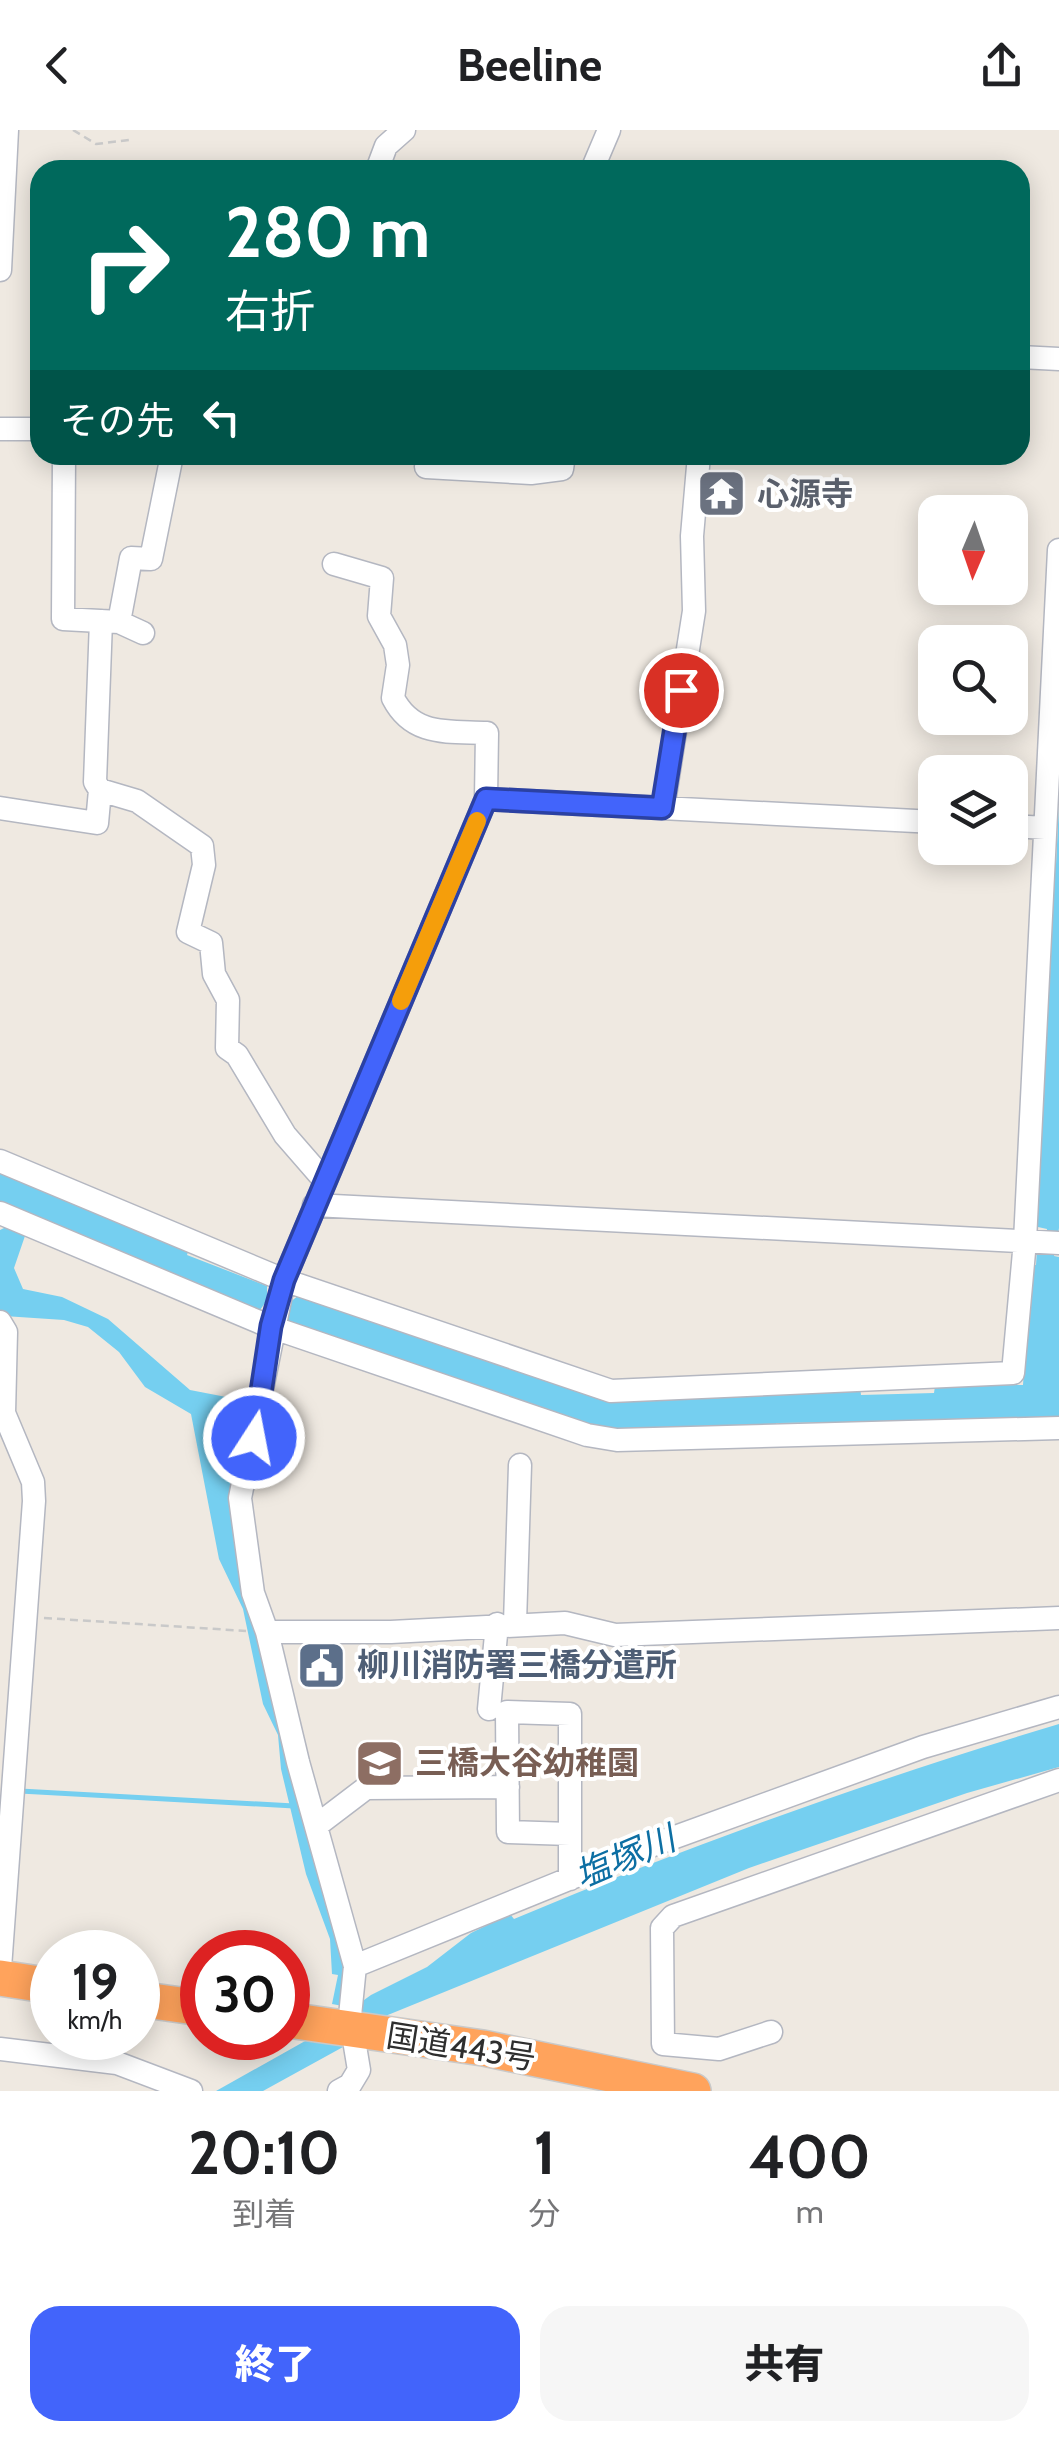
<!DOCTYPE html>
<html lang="ja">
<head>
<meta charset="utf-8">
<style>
	body { margin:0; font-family:Cabin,"Noto Sans JP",sans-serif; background:#f6f6f6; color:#202124; height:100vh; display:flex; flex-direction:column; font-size:38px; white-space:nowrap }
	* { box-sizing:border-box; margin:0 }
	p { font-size:32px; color:#757577 }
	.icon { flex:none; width:55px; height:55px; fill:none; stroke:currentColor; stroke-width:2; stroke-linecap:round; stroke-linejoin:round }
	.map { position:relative; height:1961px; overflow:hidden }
	.side { display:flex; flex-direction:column; background:#fff; flex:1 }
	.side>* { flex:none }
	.banner { position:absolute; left:30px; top:30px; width:1000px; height:305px; border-radius:30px; box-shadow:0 5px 25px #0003; background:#00695c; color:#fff; overflow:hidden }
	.needle { width:65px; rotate:182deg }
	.buttons { position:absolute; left:918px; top:365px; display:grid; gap:20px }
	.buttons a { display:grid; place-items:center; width:110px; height:110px; border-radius:20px; background:#fff; box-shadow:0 5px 25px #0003; font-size:50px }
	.speed { position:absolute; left:30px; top:1800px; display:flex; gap:20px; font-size:50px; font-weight:700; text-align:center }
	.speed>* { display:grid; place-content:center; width:130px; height:130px; border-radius:50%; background:#fff; box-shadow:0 5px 25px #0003; line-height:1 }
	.speed small { font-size:25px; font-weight:400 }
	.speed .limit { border:15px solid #d22; background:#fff; color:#111 }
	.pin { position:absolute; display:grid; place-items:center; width:85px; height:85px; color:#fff; margin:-42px; border:5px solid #fff; border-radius:50%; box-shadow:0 2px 10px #0007 }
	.me { position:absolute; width:110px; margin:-55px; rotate:11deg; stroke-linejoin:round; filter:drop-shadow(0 0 8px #0008) }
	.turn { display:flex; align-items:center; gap:35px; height:210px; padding:0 30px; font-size:45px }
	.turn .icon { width:130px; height:130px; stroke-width:2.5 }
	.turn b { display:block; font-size:70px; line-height:85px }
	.then { display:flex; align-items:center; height:95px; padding:0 30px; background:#0003; gap:20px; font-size:38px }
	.eta { display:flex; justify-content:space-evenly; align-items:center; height:170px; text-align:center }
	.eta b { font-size:60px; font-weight:800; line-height:70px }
	.button { display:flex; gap:20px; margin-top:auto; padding:20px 30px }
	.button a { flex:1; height:115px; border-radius:30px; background:#4264fb; color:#fff; font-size:40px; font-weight:800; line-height:115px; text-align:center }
	.button a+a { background:#f6f6f6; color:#202124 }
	header { display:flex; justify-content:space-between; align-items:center; height:130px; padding:0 30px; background:#fff; font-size:45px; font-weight:800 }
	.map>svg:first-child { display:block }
	.water { fill:#75cff0 }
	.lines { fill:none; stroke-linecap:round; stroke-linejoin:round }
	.stream { stroke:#75cff0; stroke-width:5 }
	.minor-casing { stroke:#b4b7c1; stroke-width:25 }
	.highway-casing { stroke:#c9c9c9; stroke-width:38 }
	.path { stroke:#c9c9c9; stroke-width:2.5; stroke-dasharray:8 5; stroke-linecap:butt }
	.minor { stroke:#fff; stroke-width:22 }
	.highway { stroke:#ffa35c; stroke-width:35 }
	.route-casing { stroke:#2b41a3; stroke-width:25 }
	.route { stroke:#4264fb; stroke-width:18 }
	.slow { stroke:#f59e0b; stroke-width:18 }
	.labels { text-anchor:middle; stroke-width:8; stroke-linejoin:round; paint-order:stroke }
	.worship-label { font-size:32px; font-weight:bold; fill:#5b616d; stroke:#fff; text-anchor:start }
	.service-label { font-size:32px; font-weight:bold; fill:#4e5e75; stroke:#fff; text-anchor:start }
	.education-label { font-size:32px; font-weight:bold; fill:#785e54; stroke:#fff; text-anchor:start }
	.street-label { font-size:32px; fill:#2e2e2e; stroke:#fff }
	.water-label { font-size:35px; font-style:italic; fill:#0d6fa3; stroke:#fff }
</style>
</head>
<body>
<header><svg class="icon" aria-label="back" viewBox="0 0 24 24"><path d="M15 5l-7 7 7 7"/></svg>Beeline<svg class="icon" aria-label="share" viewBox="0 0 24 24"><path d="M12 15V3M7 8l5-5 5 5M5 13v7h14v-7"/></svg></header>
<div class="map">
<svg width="1059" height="1961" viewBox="0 0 1059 1961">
	<rect width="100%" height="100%" fill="#efe9e1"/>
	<path class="water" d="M1059 675V1098L1054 1126 1059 1127V1290L776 1293 775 1298 615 1304 286 1194 287 1180 265 1173 260 1180 0 1073V1043L189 1119 187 1125 267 1156V1165L289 1173 299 1165 610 1267 860 1257 861 1265 934 1263 935 1256 1023 1255 1031 1135H1036L1037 1119H1046L1047 1099 1038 1097V1082H1034L1052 734H1056Z
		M10 1095 26 1103 14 1138 23 1159 62 1167 108 1189 190 1260 252 1272 250 1476 347 1848 343 1876 332 1874 338 1845 332 1844 330 1809 306 1744 281 1639 278 1605 263 1574 243 1479 219 1429 191 1284 145 1257 119 1222 88 1197 64 1190 4 1186 0 1180V1100Z
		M1059 1594V1637L967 1663 749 1738 378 1889 343 1917 263 1961H216L314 1906 371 1865 427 1837 471 1803 510 1784 514 1789C693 1714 873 1650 1059 1594Z"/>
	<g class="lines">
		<path class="stream" d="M20 1661 294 1676"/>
		<defs>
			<path id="minor" d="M377 40 386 16 404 0
				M592 40 609 0
				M0 140 7 0
				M1020 227 1059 229
				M0 299H40
				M64 325 63 489 119 492 143 503
				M426 337 531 343 562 339 564 325
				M334 434 382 448 379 486 395 515 398 535 393 568C413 607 448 601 487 603L486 669
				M119 492 131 428 151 429 172 325
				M100 660 95 652 101 491
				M0 678 97 693 100 660 137 671 202 716 204 735 188 802 211 813 214 844 228 870 227 918 237 925 285 1005 325 1051
				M663 678 694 481 692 406 699 325
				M1010 696 1045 698
				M0 1031 284 1150 611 1261 1013 1243 1025 1111 1059 420
				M314 1075 1059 1113
				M0 1083 271 1197 587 1305 617 1310 1059 1298
				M0 1192 6 1202 4 1283 33 1352 34 1371 0 1838
				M515 1493 520 1335
				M267 1502H391L565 1493 615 1505 1059 1488
				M489 1579 497 1494
				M316 1696 366 1658 508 1657
				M570 1704 508 1702 507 1582 570 1584V1749
				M355 1836 645 1718 923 1617 1059 1577
				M771 1902 719 1919 663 1914 662 1798 673 1786 1059 1650
				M0 1919 117 1933 191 1961
				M339 1961 350 1955 359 1940 350 1886 355 1836 298 1632 267 1502 253 1463 240 1368 284 1150 486 669 935 692"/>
			<path id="highway" d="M0 1848 52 1856
				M138 1869 202 1878
				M288 1890 483 1918 693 1961"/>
		</defs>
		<use href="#minor" class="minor-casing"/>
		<use href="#highway" class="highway-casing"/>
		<path class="path" d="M73 0 96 14 129 10
			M719 349 741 353
			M44 1488 246 1501"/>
		<use href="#minor" class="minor"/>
		<use href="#highway" class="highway"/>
	</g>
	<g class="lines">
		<defs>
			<path id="route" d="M254 1308 271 1196 284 1150 486 669 662 678 681 560"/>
		</defs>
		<use href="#route" class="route-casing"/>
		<use href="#route" class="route"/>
		<path class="slow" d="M401 871 477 691"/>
	</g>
	<defs>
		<symbol id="temple-square" viewBox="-11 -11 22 22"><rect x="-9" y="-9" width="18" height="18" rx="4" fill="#6b7280" stroke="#fff"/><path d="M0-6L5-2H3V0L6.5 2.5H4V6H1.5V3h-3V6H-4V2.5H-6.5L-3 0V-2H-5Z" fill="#fff"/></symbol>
		<symbol id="civic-square" viewBox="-11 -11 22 22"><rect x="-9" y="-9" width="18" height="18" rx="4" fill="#5c6f8a" stroke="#fff"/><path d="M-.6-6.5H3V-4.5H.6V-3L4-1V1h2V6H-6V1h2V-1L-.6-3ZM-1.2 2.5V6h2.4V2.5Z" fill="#fff"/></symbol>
		<symbol id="school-square" viewBox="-11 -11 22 22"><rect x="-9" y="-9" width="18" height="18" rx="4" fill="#8d6e63" stroke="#fff"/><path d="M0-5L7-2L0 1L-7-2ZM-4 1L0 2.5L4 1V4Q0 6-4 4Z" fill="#fff"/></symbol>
	</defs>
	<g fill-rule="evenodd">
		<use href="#temple-square" x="694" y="336" width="55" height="55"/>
		<use href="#civic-square" x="294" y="1508" width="55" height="55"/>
		<use href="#school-square" x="352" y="1606" width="55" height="55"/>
	</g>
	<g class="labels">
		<g class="worship-label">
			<text x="757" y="375">心源寺</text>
		</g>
		<g class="service-label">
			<text x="357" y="1546">柳川消防署三橋分遣所</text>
		</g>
		<g class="education-label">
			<text x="415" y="1644">三橋大谷幼稚園</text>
		</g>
		<g class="street-label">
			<text transform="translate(461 1917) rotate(9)" y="11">国道443号</text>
		</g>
		<g class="water-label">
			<text transform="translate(625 1727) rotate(-23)" y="12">塩塚川</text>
		</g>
	</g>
</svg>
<div class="buttons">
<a><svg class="needle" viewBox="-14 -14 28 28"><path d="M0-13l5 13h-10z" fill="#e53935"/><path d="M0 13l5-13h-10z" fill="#757577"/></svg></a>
<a><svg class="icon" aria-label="search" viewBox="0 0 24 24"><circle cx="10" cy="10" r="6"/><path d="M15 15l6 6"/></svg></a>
<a><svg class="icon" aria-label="layers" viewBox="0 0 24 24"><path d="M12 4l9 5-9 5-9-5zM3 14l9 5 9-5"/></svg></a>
</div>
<div class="speed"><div>19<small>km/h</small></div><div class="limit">30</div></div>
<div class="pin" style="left:681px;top:560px;background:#d93025"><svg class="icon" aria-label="arrive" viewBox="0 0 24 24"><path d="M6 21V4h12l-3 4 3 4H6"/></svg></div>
<svg class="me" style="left:254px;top:1308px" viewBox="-20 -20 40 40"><circle r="17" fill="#4264fb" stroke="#fff" stroke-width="3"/><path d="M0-11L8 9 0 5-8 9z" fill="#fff"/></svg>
<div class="banner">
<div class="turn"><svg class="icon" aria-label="right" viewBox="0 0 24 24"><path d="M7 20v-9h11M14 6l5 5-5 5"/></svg><div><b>280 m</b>右折</div></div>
<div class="then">その先<svg class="icon" aria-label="left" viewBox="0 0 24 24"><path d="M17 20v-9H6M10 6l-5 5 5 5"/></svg></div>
</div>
</div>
<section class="side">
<div class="eta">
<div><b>20:10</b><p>到着</p></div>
<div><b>1</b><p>分</p></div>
<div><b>400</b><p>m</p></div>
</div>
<div class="button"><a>終了</a><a>共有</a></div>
</section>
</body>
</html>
